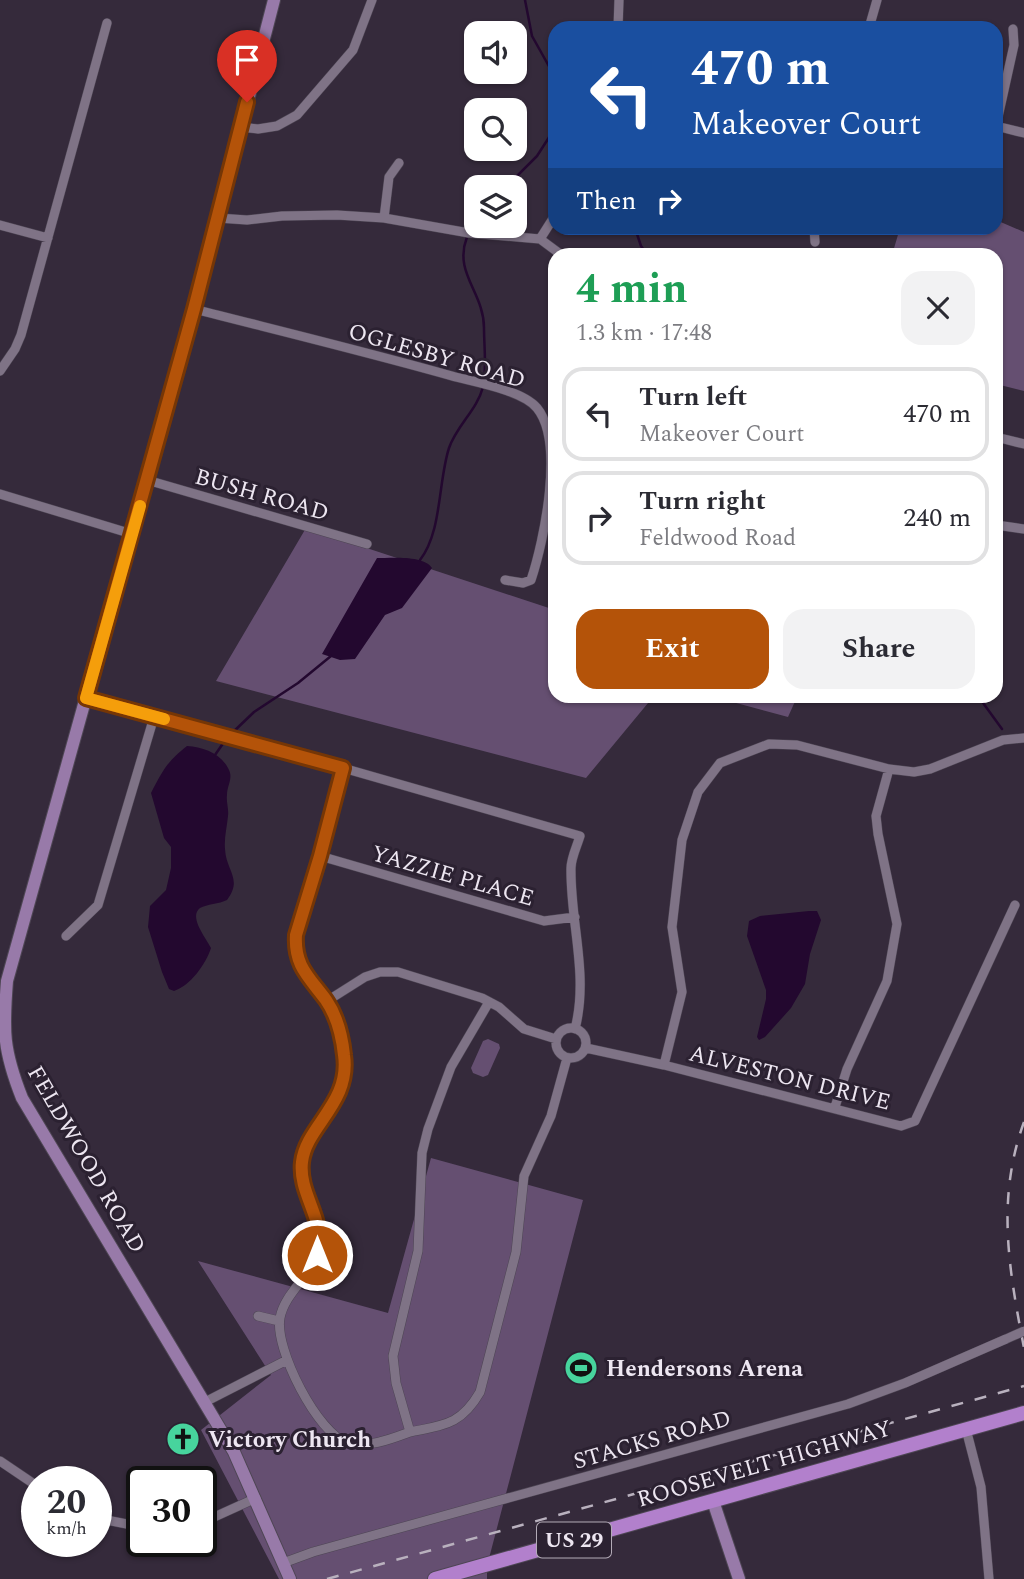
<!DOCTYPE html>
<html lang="en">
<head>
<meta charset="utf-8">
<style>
	body { margin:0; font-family:Spectral,serif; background:#f2f2f3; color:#2b2b33; height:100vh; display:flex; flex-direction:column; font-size:26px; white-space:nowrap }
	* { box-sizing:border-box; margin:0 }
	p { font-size:23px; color:#7c7c81 }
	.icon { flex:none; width:38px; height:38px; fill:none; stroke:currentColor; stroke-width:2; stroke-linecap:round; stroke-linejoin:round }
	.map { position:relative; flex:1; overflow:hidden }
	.side { position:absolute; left:548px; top:248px; width:455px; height:455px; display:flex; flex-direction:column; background:#fff; border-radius:21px; box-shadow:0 2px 5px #0004 }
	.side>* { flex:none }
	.hud { position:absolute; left:548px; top:21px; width:455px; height:214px; border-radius:21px; box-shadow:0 2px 5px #0004; background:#1a4fa0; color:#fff; overflow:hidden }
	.tools { position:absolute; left:464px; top:21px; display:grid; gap:14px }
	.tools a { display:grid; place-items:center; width:63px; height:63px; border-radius:14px; background:#fff; box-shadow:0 2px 5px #0004; font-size:35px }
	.speed { position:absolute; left:21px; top:1466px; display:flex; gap:14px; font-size:35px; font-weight:700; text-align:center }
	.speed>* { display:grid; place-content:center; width:91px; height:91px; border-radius:50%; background:#fff; box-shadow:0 2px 5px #0004; line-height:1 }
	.speed small { font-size:18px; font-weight:400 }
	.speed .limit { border:4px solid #111; border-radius:10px; background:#fff; color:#111 }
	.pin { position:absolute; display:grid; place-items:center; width:60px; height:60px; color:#fff; margin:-72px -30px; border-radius:50% 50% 50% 0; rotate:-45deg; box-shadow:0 0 7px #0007 }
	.pin .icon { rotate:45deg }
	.me { position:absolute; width:77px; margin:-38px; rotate:0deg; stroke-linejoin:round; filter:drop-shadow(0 0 5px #0008) }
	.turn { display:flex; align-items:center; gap:24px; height:147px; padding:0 28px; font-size:32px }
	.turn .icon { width:91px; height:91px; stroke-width:2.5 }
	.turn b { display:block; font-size:49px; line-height:60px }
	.then { display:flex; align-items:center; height:66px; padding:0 28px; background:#0003; gap:14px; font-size:26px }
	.round { display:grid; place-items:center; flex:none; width:74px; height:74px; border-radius:21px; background:#f2f2f3 }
	.summary { display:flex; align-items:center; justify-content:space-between; height:119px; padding:0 28px }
	h1 { font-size:42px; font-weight:700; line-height:52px; color:#1e9e55 }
	.cta { display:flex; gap:14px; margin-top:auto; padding:14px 28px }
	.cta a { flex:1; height:80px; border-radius:21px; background:#b45309; color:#fff; font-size:28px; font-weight:700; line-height:80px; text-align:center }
	.cta a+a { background:#f2f2f3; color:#2b2b33 }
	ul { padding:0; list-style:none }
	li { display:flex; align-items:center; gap:21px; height:94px; margin:0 14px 10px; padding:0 14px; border:4px solid #e1e1e2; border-radius:21px }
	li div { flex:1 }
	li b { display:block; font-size:26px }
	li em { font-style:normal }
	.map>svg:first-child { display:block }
	.green { fill:#654f71 }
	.water { fill:#23082f }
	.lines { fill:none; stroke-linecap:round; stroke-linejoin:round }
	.stream { stroke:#23082f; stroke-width:2.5 }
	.street-casing { stroke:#4e4654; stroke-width:10 }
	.secondary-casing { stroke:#4e4654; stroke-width:14 }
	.primary-casing { stroke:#4e4654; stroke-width:16 }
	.street { stroke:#7f7386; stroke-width:9 }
	.secondary { stroke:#987aa9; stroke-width:12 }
	.primary { stroke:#b280cc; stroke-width:14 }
	.rail { stroke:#b9b1be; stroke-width:2.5; stroke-dasharray:12 12; stroke-linecap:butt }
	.street-bridge-casing { stroke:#4e4654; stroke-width:10; stroke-linecap:butt }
	.street-bridge { stroke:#7f7386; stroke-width:9 }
	.route-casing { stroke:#753606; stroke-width:18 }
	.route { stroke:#b45309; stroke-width:12 }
	.slow { stroke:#f59e0b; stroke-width:12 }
	.labels { text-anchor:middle; stroke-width:6; stroke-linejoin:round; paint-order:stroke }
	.shield { fill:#2b2131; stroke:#b3abb7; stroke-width:2 }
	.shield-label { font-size:21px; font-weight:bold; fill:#ede6f1 }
	.street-label { font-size:23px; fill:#ede6f1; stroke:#2b2131 }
	.poi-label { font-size:23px; font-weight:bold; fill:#ede6f1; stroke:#2b2131; text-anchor:start }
</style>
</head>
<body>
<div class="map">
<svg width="1024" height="1579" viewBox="0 0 1024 1579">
	<rect width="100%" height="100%" fill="#352a3b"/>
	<path class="green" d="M996 220 1024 232V391L996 384V256L892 255 900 228H996Z
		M306 528 555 610V696L653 697 586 778 216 681Z
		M714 697 797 696V697L788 717Z
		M488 1039 499 1044 500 1048 488 1075 483 1077 473 1073 471 1068 483 1041Z
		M431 1158 583 1200 487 1566V1579H279L201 1430 271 1375 198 1261 388 1313Z"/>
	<path class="water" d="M377 558C391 558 424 555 432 568L402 608 385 615 355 659 340 660 322 654Z
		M187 746C203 747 220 753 228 768 234 778 227 785 227 795 226 802 229 809 228 816 227 827 224 838 225 849 226 871 243 879 227 900 219 904 207 904 200 908 188 917 207 939 211 948 206 964 190 986 174 991L169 989 162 972 148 927 150 906 166 890 171 868V847L164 838 151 793C163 770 166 763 187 746Z
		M809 911H817L821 920 810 954 805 984 791 1008 765 1037 759 1040 757 1037 766 999V990L747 936 749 921 760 916Z"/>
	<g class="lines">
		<path class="stream" d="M525 0 532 36 555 77
			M506 187 537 156 555 128
			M635 228 641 246 648 256
			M470 231 476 223
			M420 560C442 532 438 482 449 448 457 425 477 410 483 387 487 369 484 347 484 328 484 292 453 273 467 237
			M978 696 1002 729
			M230 735 254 712 298 683 331 656
			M215 755 224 742"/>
		<defs>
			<path id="street" d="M618 28 619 0
				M869 28 877 0
				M1013 29 1014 45 996 126 1024 133
				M240 127 258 129 277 126 297 115 353 50 372 0
				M218 218 247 220 282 216 337 215 384 218 469 233 540 239 563 256
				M384 218 389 177 399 163
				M0 225 48 238
				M814 228 815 242
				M540 239 554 217
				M194 309C280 331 367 352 452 376 474 382 522 390 537 408 565 442 544 541 531 580L523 583 505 580
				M0 371 15 349 21 335 107 23
				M996 437 1024 444
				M147 480 367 544
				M0 494 132 534
				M996 525 1024 529
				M86 698 343 768 580 836C577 846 571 858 571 868 570 922 589 975 575 1029
				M343 768 320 856 296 935C294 966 309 977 325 1000 337 1016 345 1040 345 1060 345 1101 315 1121 303 1156 294 1186 323 1214 320 1244 317 1273 285 1290 280 1318 274 1348 318 1435 348 1443 369 1448 391 1439 410 1432
				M320 856 544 921 575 917
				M66 936 98 905 154 717
				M327 1001 365 977 380 972H398L482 998 499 1007 524 1029 556 1039
				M489 1002 451 1067 428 1129 422 1153 418 1251 393 1356 396 1383 410 1432C444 1425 461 1425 480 1392L516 1252 524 1176 551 1116 567 1058
				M556 1043a15 15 0 1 1 30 0a15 15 0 1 1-30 0Z
				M586 1048 664 1065 901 1126 915 1121 1015 905
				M664 1065 682 992 672 927 682 840 698 792 720 763 769 744 797 745 889 769 914 772 930 769 1003 740 1024 738
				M835 1107 847 1069 887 981 897 924 878 834 876 816 889 769
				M258 1316 279 1321
				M205 1402 287 1360
				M966 1429 981 1487 989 1579
				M0 1461 37 1486
				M96 1518 142 1527
				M201 1523 256 1498
				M283 1563 313 1552 848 1404 905 1383 1006 1339"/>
			<path id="secondary" d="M274 0 194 309 7 981C3 1031 3 1050 22 1098L234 1452 290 1579
				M713 1501 739 1579"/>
			<path id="primary" d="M435 1579 1024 1413"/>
		</defs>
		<use href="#street" class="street-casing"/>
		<use href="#secondary" class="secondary-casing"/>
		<use href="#primary" class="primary-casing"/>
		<use href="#street" class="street"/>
		<use href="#secondary" class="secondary"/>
		<use href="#primary" class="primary"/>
		<path class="rail" d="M1024 1122C996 1199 1009 1270 1024 1348
			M327 1579 1024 1386"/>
		<defs>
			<path id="street-bridge" d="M1006 1339 1024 1331"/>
		</defs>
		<use href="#street-bridge" class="street-bridge-casing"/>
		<use href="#street-bridge" class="street-bridge"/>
	</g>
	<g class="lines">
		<defs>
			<path id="route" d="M247 102 194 309 86 698 343 768 320 856 296 935C294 966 309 977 326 1000 337 1016 342 1036 344 1055 351 1103 306 1126 302 1162 298 1195 328 1222 317 1255"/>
		</defs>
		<use href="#route" class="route-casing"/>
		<use href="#route" class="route"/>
		<path class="slow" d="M140 506 86 698 164 719"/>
	</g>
	<defs>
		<symbol id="stadium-disc" viewBox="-11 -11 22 22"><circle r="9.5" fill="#47d49d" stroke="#2b2131"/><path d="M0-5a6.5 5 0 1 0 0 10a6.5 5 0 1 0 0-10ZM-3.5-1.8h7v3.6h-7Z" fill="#111"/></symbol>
		<symbol id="church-disc" viewBox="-11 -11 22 22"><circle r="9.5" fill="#47d49d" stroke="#2b2131"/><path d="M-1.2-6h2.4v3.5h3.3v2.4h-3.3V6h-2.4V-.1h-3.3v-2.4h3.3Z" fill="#111"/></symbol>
	</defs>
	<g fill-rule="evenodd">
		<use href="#stadium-disc" x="562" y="1349" width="38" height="38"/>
		<use href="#church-disc" x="164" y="1420" width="38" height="38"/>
	</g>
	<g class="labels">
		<rect class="shield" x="537" y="1522.5" width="74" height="35" rx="5"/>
		<g class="shield-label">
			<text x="574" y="1547">US 29</text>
		</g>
		<g class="street-label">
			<text transform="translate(437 355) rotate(16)" y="8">OGLESBY ROAD</text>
			<text transform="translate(262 494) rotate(16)" y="8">BUSH ROAD</text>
			<text transform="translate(453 875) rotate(16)" y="8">YAZZIE PLACE</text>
			<text transform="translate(790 1077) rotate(14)" y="8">ALVESTON DRIVE</text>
			<text transform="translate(87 1159) rotate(60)" y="8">FELDWOOD ROAD</text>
			<text transform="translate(652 1439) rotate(-16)" y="8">STACKS ROAD</text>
			<text transform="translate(764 1463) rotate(-16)" y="8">ROOSEVELT HIGHWAY</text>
		</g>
		<g class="poi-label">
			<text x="606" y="1376">Hendersons Arena</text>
			<text x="208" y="1447">Victory Church</text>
		</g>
	</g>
</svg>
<div class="tools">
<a><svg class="icon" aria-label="sound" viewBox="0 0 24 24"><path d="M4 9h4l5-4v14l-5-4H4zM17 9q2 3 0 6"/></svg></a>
<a><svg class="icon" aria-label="search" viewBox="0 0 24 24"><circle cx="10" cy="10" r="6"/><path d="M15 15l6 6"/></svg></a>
<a><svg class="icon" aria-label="layers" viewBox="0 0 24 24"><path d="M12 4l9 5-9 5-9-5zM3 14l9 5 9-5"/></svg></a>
</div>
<div class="speed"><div>20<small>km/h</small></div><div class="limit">30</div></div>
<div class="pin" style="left:247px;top:102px;background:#d93025"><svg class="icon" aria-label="arrive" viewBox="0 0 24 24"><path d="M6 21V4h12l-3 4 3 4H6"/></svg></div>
<svg class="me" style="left:317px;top:1255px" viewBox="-20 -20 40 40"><circle r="17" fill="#b45309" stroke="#fff" stroke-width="3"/><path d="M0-11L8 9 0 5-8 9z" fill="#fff"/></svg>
<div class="hud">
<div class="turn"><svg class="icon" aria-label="left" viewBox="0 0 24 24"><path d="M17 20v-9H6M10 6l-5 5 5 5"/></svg><div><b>470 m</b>Makeover Court</div></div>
<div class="then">Then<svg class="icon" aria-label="right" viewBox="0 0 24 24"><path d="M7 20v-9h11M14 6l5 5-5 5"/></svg></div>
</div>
<section class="side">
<div class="summary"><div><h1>4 min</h1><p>1.3 km · 17:48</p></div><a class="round"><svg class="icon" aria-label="close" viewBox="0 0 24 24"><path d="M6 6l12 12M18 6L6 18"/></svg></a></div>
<ul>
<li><svg class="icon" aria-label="left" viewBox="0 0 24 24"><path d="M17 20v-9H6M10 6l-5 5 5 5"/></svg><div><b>Turn left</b><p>Makeover Court</p></div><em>470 m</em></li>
<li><svg class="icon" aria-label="right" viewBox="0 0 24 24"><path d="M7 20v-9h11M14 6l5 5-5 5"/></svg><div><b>Turn right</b><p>Feldwood Road</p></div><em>240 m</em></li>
</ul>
<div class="cta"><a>Exit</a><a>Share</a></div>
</section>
</div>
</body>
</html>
